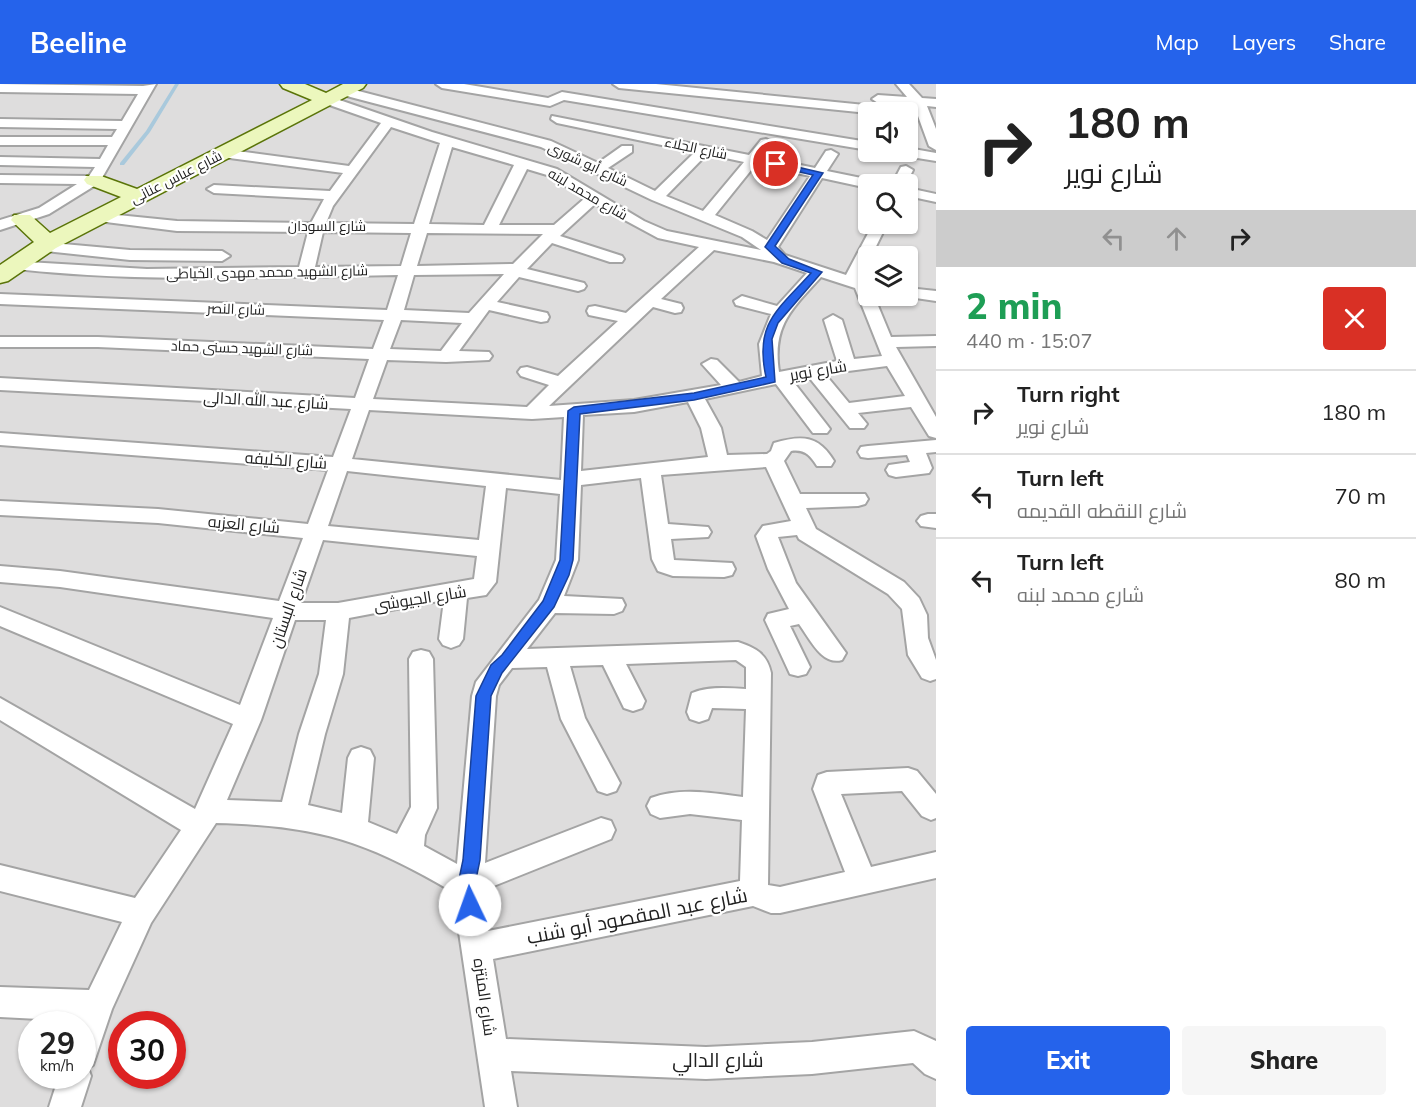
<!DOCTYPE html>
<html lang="en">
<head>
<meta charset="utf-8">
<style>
	body { margin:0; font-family:Mulish,Cairo,sans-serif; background:#f6f6f6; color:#222; height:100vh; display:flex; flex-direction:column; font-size:22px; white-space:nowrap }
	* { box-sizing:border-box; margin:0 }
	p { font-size:20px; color:#767676 }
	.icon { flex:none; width:33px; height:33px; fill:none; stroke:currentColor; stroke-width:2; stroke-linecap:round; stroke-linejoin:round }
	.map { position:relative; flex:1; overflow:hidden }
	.side { display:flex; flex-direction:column; background:#fff; width:480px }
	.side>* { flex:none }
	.banner { background:#fff; color:#222; overflow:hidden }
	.fabs { position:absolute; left:858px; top:18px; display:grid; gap:12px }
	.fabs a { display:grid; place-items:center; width:60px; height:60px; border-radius:6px; background:#fff; box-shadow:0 2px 4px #0004; font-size:30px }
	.speed { position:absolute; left:18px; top:927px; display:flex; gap:12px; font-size:30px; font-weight:700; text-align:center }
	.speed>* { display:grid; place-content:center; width:78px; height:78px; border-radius:50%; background:#fff; box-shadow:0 2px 4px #0004; line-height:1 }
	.speed small { font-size:15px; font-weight:400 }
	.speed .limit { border:9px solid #d22; background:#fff; color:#111 }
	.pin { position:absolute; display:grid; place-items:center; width:51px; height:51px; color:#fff; margin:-26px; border:3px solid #fff; border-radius:50%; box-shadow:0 2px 6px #0007 }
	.me { position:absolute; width:66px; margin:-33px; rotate:357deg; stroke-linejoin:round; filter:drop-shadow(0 0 4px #0008) }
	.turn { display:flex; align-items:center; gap:21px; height:126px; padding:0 30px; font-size:27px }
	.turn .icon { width:78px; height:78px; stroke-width:2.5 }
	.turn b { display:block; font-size:42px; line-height:51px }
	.lanes { display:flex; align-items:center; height:57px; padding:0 30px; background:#0003; justify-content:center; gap:30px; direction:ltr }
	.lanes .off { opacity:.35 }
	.round { display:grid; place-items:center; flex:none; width:63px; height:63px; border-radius:6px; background:#f6f6f6 }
	.head { display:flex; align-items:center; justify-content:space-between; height:102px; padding:0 30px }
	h1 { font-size:36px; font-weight:800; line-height:45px; color:#1e9e55 }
	.action { display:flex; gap:12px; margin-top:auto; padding:12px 30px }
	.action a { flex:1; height:69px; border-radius:6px; background:#2563eb; color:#fff; font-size:24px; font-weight:800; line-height:69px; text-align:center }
	.action a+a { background:#f6f6f6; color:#222 }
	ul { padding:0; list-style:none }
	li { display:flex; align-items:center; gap:18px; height:84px; padding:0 30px; border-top:2px solid #e0e0e0 }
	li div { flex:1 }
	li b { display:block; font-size:22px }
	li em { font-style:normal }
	header { display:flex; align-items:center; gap:36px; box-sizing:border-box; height:84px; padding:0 30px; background:#2563eb; color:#fff }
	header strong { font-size:28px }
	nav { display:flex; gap:33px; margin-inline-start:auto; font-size:21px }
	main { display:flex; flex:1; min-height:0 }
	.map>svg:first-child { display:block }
	.residential { fill:#dedddd; fill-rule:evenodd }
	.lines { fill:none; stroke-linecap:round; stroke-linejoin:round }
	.stream { fill:#a9c9dc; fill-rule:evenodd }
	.street-casing { stroke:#a4a4a4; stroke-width:4 }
	.secondary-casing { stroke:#5a7409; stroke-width:3 }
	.street { fill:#fff; fill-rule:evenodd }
	.secondary { fill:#ecf7bd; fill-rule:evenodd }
	.route { fill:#2563eb; stroke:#184099; stroke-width:1.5 }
	.labels { text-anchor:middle; stroke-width:4.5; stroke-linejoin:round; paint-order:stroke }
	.far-street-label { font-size:14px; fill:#202020; stroke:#fff }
	.street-label { font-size:16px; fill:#202020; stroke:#fff }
	.near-street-label { font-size:20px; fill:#202020; stroke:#fff }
</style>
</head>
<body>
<header>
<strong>Beeline</strong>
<nav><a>Map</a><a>Layers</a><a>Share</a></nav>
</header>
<main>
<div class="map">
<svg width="936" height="1023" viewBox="0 0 936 1023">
	<rect width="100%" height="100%" fill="#f0eee6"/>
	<path class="residential" d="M0 0H936V1023H0ZM868 28H908V68H868ZM868 100H908V140H868ZM868 172H908V212H868ZM32 940H82V992H32ZM122 940H172V992H122Z"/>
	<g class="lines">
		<path class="stream" d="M175 0H179L150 48 124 81H120V79L146 47Z"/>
		<defs>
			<path id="street" d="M0 0 143 2 156 0 99 99 49 130 0 146V136L39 124 77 100 0 99V91L89 92 95 83 0 81V73L100 75 108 61H0V53H112L117 45 0 43V35L122 37 138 10 0 8Z
				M436 0H464L548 14 562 8 868 58V66L564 16 550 22 442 4Z
				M613 0H656L895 24 901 28 868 29 619 4Z
				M896 0H909L922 14 936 15V23L927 22 936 45V66L929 62 914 21 878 19 872 15 878 11 907 13Z
				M343 3 551 57 598 79 622 62H632V68L608 84 655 107 695 68 557 39 551 35 552 32 749 71 761 56 766 55 773 59 762 73 815 84 826 67 831 66 838 70 827 87 876 97 878 100H868V104L822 94 778 163 785 171 846 191 873 140H887L860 195 868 198V212H874L891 253 936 252V262L896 263 936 333V354L929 352 911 323 858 329 867 340 864 344H850L808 292 792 296 827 341 830 345 827 349H813L776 300 705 315 721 344 727 371 767 370 771 367 774 359C802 351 818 351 834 377L831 382H817C810 371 804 365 791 367L784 377 800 410H865L868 415 865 420 858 422 806 424 816 445 904 498 919 514 927 531 928 554 936 576V595L930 597 922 594 908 571 902 525 888 510 799 455 797 451 778 453 796 499 846 569 842 576C822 582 810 555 799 540L790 542 810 583 806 590 798 592 790 590 765 536 768 530 789 525 768 485 756 452 763 442 791 437 766 383 661 391 668 440 708 443 711 448 708 453 671 455 674 476 732 479 735 485 732 491 724 493 673 492 658 487 652 475 641 394 581 401 578 476 564 512 622 515 625 521 622 527 614 530 555 529 527 565 738 558C756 564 767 570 771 589L768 801 780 803 845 788 813 705 818 691 827 688 908 684 917 687 936 710V734L931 736 922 732 902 707 841 710 871 783 936 768V794L780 829H771L753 822 493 875 506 955 706 963 812 958 914 947 936 957V995L925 990 913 979 812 990 706 995 511 987 517 1023H485L453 808C364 756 319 742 216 739L151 839 112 925 93 981 88 984 91 992 81 1023H49L59 992H82V940H76L78 937 0 933V903L89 906 122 838 0 807V781L135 814 181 746 0 636V614L195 725 233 640 0 542V523L240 621 273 534 60 503 0 498V482L60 487 279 517 303 454 158 439 0 431V417L158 425 308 440 328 386 0 361V349L333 373 351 325 0 306V294L355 314 369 275 98 263H0V253H98L373 265 384 236 0 220V210L387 226 398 191C270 193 143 199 16 185L10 183 8 180 10 177 147 185 299 183 308 148 177 147 98 137 91 133 98 129 177 137 311 139 324 115 214 109 207 105 214 101 330 107 343 89 222 73 215 69 222 65 349 82 381 39 321 18V12L325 11 432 48 557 85 644 137 667 147 761 166 742 153 652 116 541 63 339 10V4ZM391 43 440 59 414 140 326 139 333 122ZM452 63 514 81 484 141 429 140ZM707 70 744 78 703 127 666 112ZM756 80 810 92 767 156 752 147 715 131ZM527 85 547 91 585 114 554 141H499ZM595 120 658 154 699 163 626 229 595 222 589 223 587 227 589 231 618 237 558 292 527 283 521 284 518 288 521 292 549 301 527 323 373 315 387 276 446 278 489 276 492 272 489 268 459 267 489 226 541 238 547 237 549 233 547 229 497 218 519 193 578 207 584 205 586 202 584 199 527 185 552 159 610 178H622L624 175 622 172 560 152ZM323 148 411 149 401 182 315 183ZM427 149 543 150 513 180 417 182ZM714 166 774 178 807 189 777 222 742 212 734 217 736 221 771 230 759 260 762 292 739 298 717 276 711 275 702 280 721 301 634 316 549 322 653 223 675 229 681 228 683 224 681 220 661 215ZM504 190 469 229 404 226 414 191ZM821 193 855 204 882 272 854 275 842 236 833 231 824 236 837 277 779 288C772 241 792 225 821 193ZM401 236 462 239 441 267 390 265ZM887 282 905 312 849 319 825 290ZM688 318 701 344 708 373 581 387 583 331 634 328ZM369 326 532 335 564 333 561 396 352 375ZM347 387 486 402 479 456 328 442ZM506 404 560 410 556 476 539 516 476 598 472 612 457 780 424 762 425 751 437 724 433 575 429 568 421 566 413 568 409 575 411 723 397 750 368 738 374 674 370 666 361 663 352 666 348 674 342 729 308 721 325 650 343 590 349 534 444 516 439 555 443 561 451 564 459 561 463 555 467 514 486 511 496 498ZM323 456 477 472 474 495 338 519H301ZM295 536H326L319 590 299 650 282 718 227 716 261 636ZM736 576 746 583V605C728 604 710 602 692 609L687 628 690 635 699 638 708 635 712 624 746 625 743 713C712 709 681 703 651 714L647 722 651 730 660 734 690 730 742 736 740 797 488 847 481 807 611 755 615 746 611 737 601 734 485 779 496 612 499 601 512 584 547 583 561 635 598 707 607 710 616 707 620 699 585 634 570 582 603 581 624 624 633 627 642 624 645 617 626 580Z
				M908 64 936 69V77L905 72 898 68H908Z
				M906 82 913 86 906 100H892L901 83Z
				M908 104 936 110V118L908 112Z
				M41 158 130 166 222 167 230 172 222 177 130 176 36 166 33 163Z
				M908 204 936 207V217L902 212H908Z
				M936 356V368L926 369 932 384 929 389 896 393 889 391 886 386 889 381 910 378 907 371 868 374 861 373 858 368 861 363 868 362Z
				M928 430H936V444L921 442 917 437 921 432Z"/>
			<path id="secondary" d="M280 0H305L326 9 343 0H366L363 4 56 164 8 197 0 199V181L34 158 11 136 14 131H30L50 149 121 113 87 100 84 96 87 92H101L137 105 312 16 283 4Z"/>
		</defs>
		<use href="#street" class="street-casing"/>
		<use href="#secondary" class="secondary-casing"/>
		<use href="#street" class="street"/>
		<use href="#secondary" class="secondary"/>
	</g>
	<path class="route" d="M776 78 823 89 775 162 789 175 822 188 778 239 772 255 775 298 694 316 580 330 573 476 569 491 554 523 502 589 491 612 480 776 475 800 479 821 476 827 470 830 464 827 458 800 463 776 476 612 491 581 502 571 543 517 560 476 568 327 574 323 694 309 766 293C754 239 778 226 811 189L782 179 765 163 813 91 773 82Z"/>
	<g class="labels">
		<g class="far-street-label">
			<text transform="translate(696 64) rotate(12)" y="5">شارع الجلاء</text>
			<text transform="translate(588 80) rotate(25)" y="5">شارع أبو شورى</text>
			<text transform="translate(176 93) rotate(-27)" y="5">شارع عباس عنانى</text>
			<text transform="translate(588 110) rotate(30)" y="5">شارع محمد لبنه</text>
			<text x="327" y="147">شارع السودان</text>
			<text transform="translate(267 188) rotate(-1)" y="5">شارع الشهيد محمد مهدى الخياطى</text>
			<text transform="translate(236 225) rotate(2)" y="5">شارع النصر</text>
			<text transform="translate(242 264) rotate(2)" y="5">شارع الشهيد حسنى حماد</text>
		</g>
		<g class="street-label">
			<text transform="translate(818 286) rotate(-10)" y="6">شارع نوير</text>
			<text transform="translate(266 316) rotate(3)" y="6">شارع عبد الله الدالى</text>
			<text transform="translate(286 376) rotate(4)" y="6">شارع الخليفه</text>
			<text transform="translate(244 440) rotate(5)" y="6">شارع العزبه</text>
			<text transform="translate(420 514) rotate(-9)" y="6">شارع الجيوشى</text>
			<text transform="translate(288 524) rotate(-71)" y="6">شارع البستان</text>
			<text transform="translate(485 913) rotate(82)" y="6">شارع المنتزه</text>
		</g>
		<g class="near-street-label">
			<text transform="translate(637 832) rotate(-11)" y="7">شارع عبد المقصود أبو شنب</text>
			<text x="718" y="983">شارع الدالي</text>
		</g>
	</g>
</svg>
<div class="fabs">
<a><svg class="icon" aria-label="sound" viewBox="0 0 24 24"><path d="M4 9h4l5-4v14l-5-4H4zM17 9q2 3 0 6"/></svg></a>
<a><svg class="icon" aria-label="search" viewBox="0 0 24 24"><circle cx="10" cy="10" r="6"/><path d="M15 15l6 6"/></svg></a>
<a><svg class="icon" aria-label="layers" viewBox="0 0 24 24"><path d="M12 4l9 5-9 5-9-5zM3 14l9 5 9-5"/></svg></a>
</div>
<div class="speed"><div>29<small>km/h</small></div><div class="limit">30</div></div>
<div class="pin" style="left:776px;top:80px;background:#d93025"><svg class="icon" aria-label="arrive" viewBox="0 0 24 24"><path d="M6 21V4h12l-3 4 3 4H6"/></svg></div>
<svg class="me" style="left:470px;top:821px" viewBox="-20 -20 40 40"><circle r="19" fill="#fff"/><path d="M0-13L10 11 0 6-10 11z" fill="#2563eb"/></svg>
</div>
<section class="side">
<div class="banner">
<div class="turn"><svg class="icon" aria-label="right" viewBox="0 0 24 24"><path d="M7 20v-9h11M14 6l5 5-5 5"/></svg><div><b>180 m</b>شارع نوير</div></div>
<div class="lanes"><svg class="icon off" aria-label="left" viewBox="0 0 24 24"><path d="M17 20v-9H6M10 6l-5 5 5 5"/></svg><svg class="icon off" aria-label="ahead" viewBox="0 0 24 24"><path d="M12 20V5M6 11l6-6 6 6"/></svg><svg class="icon" aria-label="right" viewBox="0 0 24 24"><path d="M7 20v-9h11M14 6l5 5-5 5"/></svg></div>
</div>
<div class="head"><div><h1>2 min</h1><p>440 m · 15:07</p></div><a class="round" style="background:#d93025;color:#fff"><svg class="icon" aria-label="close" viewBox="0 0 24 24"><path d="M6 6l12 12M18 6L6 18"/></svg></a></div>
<ul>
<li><svg class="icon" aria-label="right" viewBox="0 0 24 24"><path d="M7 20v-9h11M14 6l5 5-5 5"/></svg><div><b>Turn right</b><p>شارع نوير</p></div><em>180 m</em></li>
<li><svg class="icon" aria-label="left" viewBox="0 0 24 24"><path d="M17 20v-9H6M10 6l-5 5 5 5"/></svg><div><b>Turn left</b><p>شارع النقطه القديمه</p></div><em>70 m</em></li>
<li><svg class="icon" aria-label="left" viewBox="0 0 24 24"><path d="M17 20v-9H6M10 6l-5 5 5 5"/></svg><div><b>Turn left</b><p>شارع محمد لبنه</p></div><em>80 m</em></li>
</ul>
<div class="action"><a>Exit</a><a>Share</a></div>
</section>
</main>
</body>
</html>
